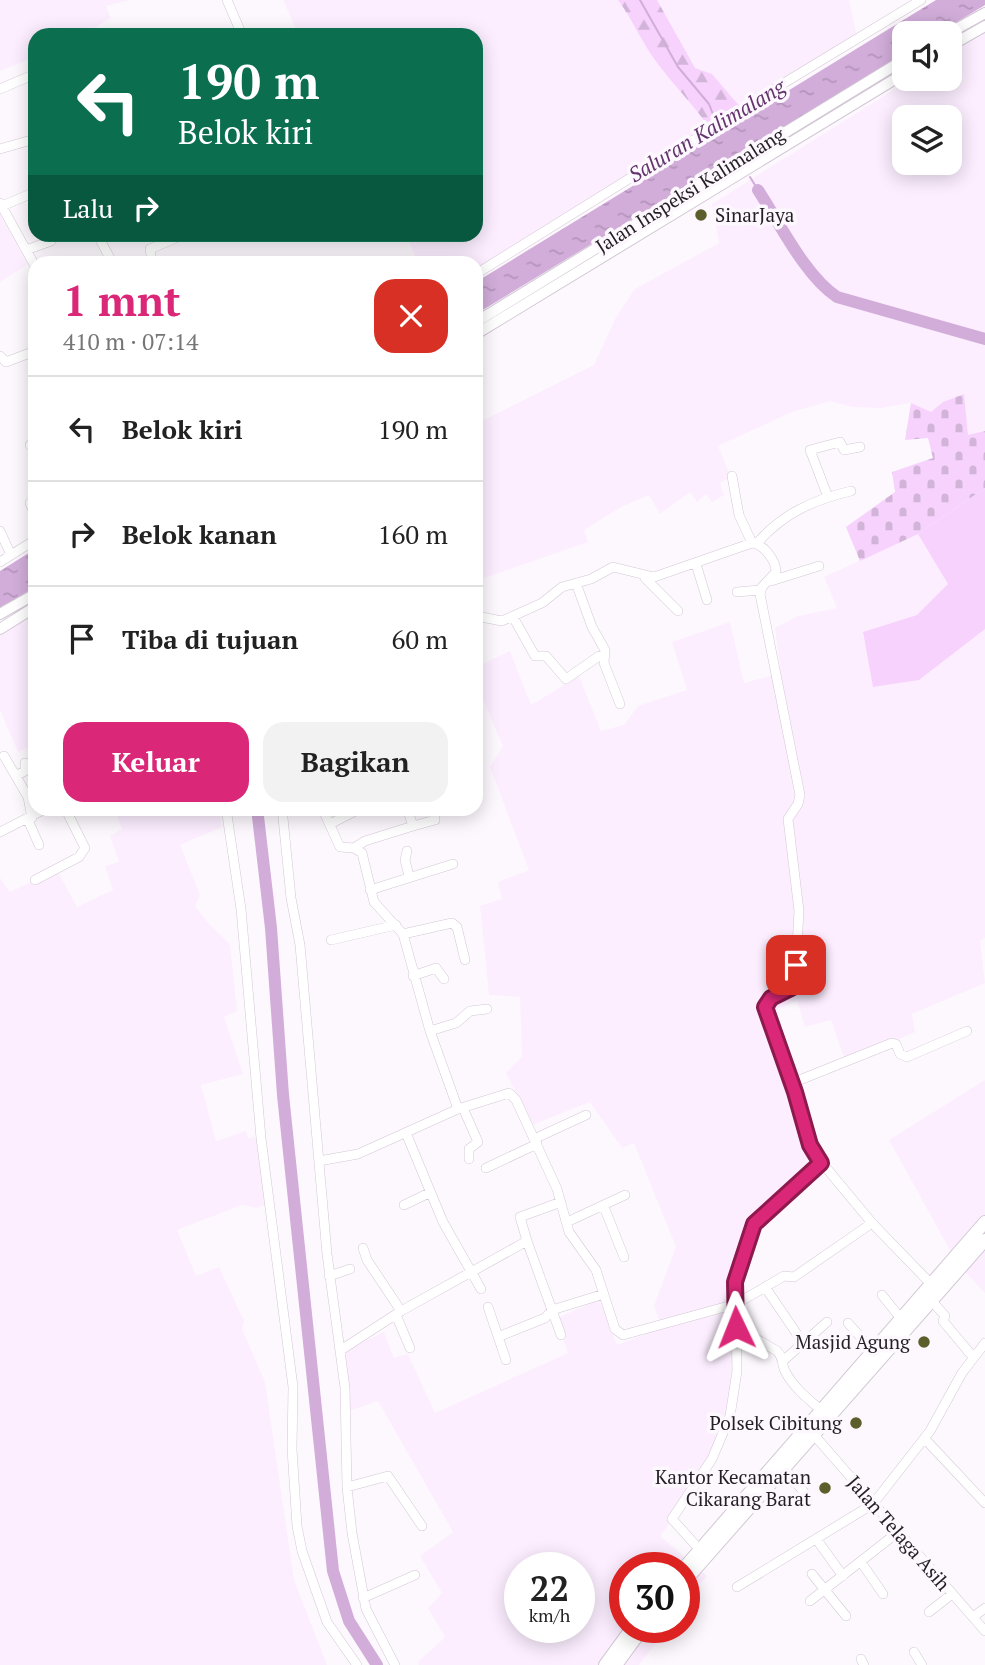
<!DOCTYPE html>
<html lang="id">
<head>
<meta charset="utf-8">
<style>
	body { margin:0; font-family:"PT Serif",serif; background:#f2f2f2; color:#222; height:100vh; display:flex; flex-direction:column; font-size:26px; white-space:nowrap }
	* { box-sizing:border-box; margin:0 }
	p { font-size:23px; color:#767676 }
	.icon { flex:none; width:38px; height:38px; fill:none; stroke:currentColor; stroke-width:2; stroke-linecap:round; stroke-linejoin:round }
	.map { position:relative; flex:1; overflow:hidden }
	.panel { position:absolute; left:28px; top:256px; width:455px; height:560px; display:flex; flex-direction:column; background:#fff; border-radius:21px; box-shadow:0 4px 18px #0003 }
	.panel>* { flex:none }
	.hud { position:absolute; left:28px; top:28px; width:455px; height:214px; border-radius:21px; box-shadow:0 4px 18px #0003; background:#0b6e4f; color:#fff; overflow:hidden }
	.controls { position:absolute; left:892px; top:21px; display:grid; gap:14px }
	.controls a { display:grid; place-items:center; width:70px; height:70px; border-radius:14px; background:#fff; box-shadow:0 4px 18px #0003; font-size:35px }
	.speed { position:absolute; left:504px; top:1552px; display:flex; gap:14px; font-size:35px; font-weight:700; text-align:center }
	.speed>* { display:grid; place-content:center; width:91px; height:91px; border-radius:50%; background:#fff; box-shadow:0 4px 18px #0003; line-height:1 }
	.speed small { font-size:18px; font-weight:400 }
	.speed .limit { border:10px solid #d22; background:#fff; color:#111 }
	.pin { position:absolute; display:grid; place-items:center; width:60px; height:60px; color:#fff; margin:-30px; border-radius:14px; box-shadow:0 4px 10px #0006 }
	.me { position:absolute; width:77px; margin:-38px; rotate:358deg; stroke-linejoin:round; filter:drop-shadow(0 0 5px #0008) }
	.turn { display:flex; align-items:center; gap:24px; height:147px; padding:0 35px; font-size:32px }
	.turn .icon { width:91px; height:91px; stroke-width:2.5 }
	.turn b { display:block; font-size:49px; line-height:60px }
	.then { display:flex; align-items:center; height:66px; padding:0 35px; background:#0003; gap:14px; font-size:26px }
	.round { display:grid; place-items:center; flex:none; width:74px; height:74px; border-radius:21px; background:#f2f2f2 }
	.headline { display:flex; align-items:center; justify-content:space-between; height:119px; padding:0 35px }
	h1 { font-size:42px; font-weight:800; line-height:52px; color:#db2777 }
	.cta { display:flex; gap:14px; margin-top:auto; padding:14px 35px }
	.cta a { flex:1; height:80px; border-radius:21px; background:#db2777; color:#fff; font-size:28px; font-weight:800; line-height:80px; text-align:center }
	.cta a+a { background:#f2f2f2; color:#222 }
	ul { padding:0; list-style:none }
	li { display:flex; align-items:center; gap:21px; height:105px; padding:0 35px; border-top:2px solid #e0e0e0 }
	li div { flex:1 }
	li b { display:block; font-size:26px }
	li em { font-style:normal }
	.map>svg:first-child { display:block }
	.built { fill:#fceeff; fill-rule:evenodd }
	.grass { fill:#f6d2fd }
	.forest { fill:url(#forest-firs) }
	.cemetery { fill:url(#cemetery-stones) }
	.water { fill:url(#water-ripples) }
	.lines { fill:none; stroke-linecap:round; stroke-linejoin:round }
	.stream { stroke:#d2adda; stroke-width:2 }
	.river { stroke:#d2adda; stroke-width:12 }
	.minor-casing { stroke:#d3c7d5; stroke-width:10 }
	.major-casing { stroke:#d3c7d5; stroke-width:12 }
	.highway-casing { stroke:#d3c7d5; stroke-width:14 }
	.minor { stroke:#fff; stroke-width:9 }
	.major { stroke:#fff; stroke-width:10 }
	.highway { stroke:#fff; stroke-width:12 }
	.route-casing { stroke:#8e194d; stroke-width:18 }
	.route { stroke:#db2777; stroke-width:12 }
	.poi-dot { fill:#5c5e2b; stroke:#fdf8fe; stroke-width:2.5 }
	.labels { text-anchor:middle; stroke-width:7; stroke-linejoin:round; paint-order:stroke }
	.street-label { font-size:19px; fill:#241f25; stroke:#fdf8fe }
	.poi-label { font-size:19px; fill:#241f25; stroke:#fdf8fe; text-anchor:end }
	.water-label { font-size:21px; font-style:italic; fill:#63356c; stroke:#fdf8fe }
</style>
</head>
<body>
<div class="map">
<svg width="985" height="1665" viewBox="0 0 985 1665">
	<defs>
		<pattern id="forest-firs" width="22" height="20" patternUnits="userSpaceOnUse" patternTransform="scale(1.75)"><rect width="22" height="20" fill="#f6d2fd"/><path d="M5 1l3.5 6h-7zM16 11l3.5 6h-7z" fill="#d3b4d9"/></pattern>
		<pattern id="cemetery-stones" width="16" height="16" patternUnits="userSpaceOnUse" patternTransform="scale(1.75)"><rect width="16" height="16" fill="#f6d2fd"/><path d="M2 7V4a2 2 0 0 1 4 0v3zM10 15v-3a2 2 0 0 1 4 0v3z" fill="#d3b4d9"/></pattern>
		<pattern id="water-ripples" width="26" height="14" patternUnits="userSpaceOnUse" patternTransform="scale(1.75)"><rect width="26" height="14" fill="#d2adda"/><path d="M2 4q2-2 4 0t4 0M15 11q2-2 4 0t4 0" fill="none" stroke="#b494bb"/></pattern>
	</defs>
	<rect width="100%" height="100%" fill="#fdf8fe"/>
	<path class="built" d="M0 0H130L106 6 111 18 82 35H35V57L0 71Z
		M283 0H618L712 132 476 273V262H418L406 235 476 234V35H290L296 29Z
		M657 0H849L858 41 742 109 712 74 695 68Z
		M985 32V431L968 436 964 394 943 402 931 412 911 403 881 408 852 407 830 401 792 412 718 446 731 477 720 483 724 495 712 502 706 494 697 502 690 492 660 514 649 495 621 507 584 530 588 542 478 580 476 592V424L594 365 616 317 635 289 719 243 712 204 911 79H950V54ZM905 117H950V163H905Z
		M0 214 28 264 0 282Z
		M918 534 948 584 917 615 863 633 873 687 919 680 985 629V938L980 941 985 983 912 1014 915 1032 846 1063 831 1020 805 1027 797 1001 761 1016 801 1124 810 1171 745 1230 727 1296 736 1356 723 1437 685 1502 660 1536 707 1576 684 1600V1568H625V1628H663L660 1638 639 1665H419L418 1662 445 1637 428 1608 442 1593 420 1556 453 1532 378 1401 349 1411 346 1350 384 1332 394 1358 408 1354 435 1413 568 1353 556 1319 599 1299 617 1345 662 1328 654 1306 676 1247 634 1143 622 1148 590 1102 532 1125 506 1073 522 1057 520 997 489 995 480 906 502 899 498 882 529 870 490 767 503 746 476 683V667L510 651 531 705 579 676 601 731 624 725 638 706 687 690 672 642 730 622 744 683 781 673 775 628 798 616 837 608 824 577ZM520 1568H579V1628H520Z
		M35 612V744L18 752 0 710V634Z
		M126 809H218L222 827 180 845 200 895 195 906 208 923 230 944 237 1011 224 1017 243 1074 201 1085 216 1141 246 1131 248 1138 256 1137 265 1205 256 1208 242 1205 177 1230 196 1276 219 1267 244 1321 242 1329 265 1382 294 1580 327 1665H0V878L10 892 57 870 77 907 113 890 105 866 119 862 110 836 122 829 116 814Z
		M985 1080V1293L957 1263 889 1140Z"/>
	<path class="grass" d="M985 488V629L919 680 873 687 863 632 917 615 948 584 918 534Z"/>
	<path class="forest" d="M618 0H657L695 68 712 74 742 109 712 132C696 107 676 88 658 64 643 45 633 20 618 0Z"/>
	<path class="cemetery" d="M964 394 968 435 985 431V488L918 534 860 561 846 527 895 492 892 472 933 458 928 438 905 440 911 403 931 412 943 402Z"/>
	<path class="water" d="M936 0H985V5L939 33H905V54L476 314V282Z
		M35 549V587L0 609V571Z"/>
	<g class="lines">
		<path class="stream" d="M640 0 678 67 709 104 716 122
			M750 177 758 190"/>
		<path class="river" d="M758 190C779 222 805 276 837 297L985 339
			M257 808 271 928 283 1095 333 1571 349 1621 377 1665"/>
		<defs>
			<path id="minor" d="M227 0 242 35
				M0 89 35 74
				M0 149 35 139
				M0 203 35 266
				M2 206 35 192
				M97 234 112 262
				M26 250 51 241
				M152 262 150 249 185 234
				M476 274 664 157 697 138 719 130 761 97 921 0
				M0 356 6 362 35 351
				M30 445 35 443
				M732 476 739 515 752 543
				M828 497 810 450 840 442 844 450 860 447
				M30 503 35 515
				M0 531 11 555
				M757 543C784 513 813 500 851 491
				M0 562 35 540
				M696 564 707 600
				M645 578 678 611
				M771 581 819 566
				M576 583 592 627 605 650 604 663 620 704
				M737 592 760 590
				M476 616 502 621 542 603 562 587 591 579 613 567 654 577 752 543C764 544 776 561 776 572L762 587 760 594 800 795 798 804 788 819 799 911 795 981 788 991 766 1003V1017L795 1092 813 1152 872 1223 931 1284
				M513 617 535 656H546L566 679 599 656 604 659
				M4 756 28 797 32 818
				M17 775 25 771V763
				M226 808 241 909 261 1138 293 1387 292 1449 297 1526 302 1551 327 1622 357 1665
				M282 808 291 898 300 945 327 1254 345 1388 347 1487 352 1533 366 1609 395 1665
				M322 808 340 847 354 848 362 853 374 902 403 934 430 1031 458 1109
				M28 820 39 845
				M330 824 361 808
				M413 826 435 820 433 808
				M0 832 47 808
				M354 848 365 841 413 826 407 808
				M407 851 405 860 409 876
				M35 880 79 857 85 848 65 808
				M370 890 453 864
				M403 934 452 923 457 927 465 960
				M331 940 396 925
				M413 976 436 968 444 979
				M430 1031 456 1023 470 1011 487 1009
				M792 1083 892 1043 896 1044 900 1054 907 1057 967 1031
				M463 1108 478 1142 469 1149V1159
				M406 1133 443 1222 481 1289
				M534 1139 586 1115
				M319 1161 358 1154 458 1109 509 1093 516 1100 557 1189 569 1232 596 1270 615 1329 623 1335 736 1304 784 1276 794 1277 872 1223
				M486 1168 537 1144
				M404 1205 429 1193
				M604 1207 624 1257
				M567 1222 625 1195
				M527 1241 520 1217 561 1202
				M363 1248 367 1260 401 1311
				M329 1276 350 1269
				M765 1287 803 1343
				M882 1295 902 1320
				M932 1301 945 1316 943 1321 973 1357
				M488 1307 506 1360
				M396 1315 410 1348
				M848 1323 874 1352
				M736 1327 777 1351C784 1358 781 1363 785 1371 793 1387 808 1399 821 1410
				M498 1337 545 1318 552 1310 604 1294
				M341 1350 401 1311 527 1241 561 1335
				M784 1360 827 1322
				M814 1435 985 1631
				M925 1439 985 1503
				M784 1468 808 1497
				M347 1487 388 1476 422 1526
				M817 1540 843 1576
				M700 1550 672 1519 712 1459 730 1416 737 1371 735 1282 754 1224 821 1163
				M861 1562 883 1594
				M812 1574 846 1616
				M737 1587 873 1504 930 1431 962 1373 985 1343
				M363 1598 415 1575
				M810 1601 898 1532
				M929 1612 952 1594
				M973 1617 985 1608
				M914 1652 922 1665
				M861 1659 864 1665"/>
			<path id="major" d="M949 33 985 13
				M950 46 985 26
				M476 322 905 59
				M476 334 905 73
				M0 614 35 594
				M0 629 35 607"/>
			<path id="highway" d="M684 1568 985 1222
				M684 1582 985 1240
				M605 1665 632 1628
				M616 1665 643 1628"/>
		</defs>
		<use href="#minor" class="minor-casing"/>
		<use href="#major" class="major-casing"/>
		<use href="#highway" class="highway-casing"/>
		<use href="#minor" class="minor"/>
		<use href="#major" class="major"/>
		<use href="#highway" class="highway"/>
	</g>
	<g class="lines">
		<defs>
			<path id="route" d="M736 1327 735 1282 754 1224 821 1163 810 1145 795 1092 765 1007 771 998 791 988 796 965"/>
		</defs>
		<use href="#route" class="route-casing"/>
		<use href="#route" class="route"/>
	</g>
	<g class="poi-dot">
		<circle cx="701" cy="215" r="7"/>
		<circle cx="924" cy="1342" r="7"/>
		<circle cx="856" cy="1423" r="7"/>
		<circle cx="825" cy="1488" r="7"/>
	</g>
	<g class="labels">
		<g class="street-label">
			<text transform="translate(690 190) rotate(-32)" y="7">Jalan Inspeksi Kalimalang</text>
			<text transform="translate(899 1533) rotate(49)" y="7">Jalan Telaga Asih</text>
		</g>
		<g class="poi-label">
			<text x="715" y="222" text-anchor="start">SinarJaya</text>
			<text x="910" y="1349">Masjid Agung</text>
			<text x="842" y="1430">Polsek Cibitung</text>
			<text x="811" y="1484">Kantor Kecamatan<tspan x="811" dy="22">Cikarang Barat</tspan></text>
		</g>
		<g class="water-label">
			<text transform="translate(707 131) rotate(-31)" y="7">Saluran Kalimalang</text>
		</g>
	</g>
</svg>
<div class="controls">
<a><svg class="icon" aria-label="sound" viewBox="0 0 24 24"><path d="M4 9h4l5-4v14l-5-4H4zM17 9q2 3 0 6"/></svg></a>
<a><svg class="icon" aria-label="layers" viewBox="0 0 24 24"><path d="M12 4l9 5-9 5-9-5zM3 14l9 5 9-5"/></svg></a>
</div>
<div class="speed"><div>22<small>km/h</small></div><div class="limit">30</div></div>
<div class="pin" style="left:796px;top:965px;background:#d93025"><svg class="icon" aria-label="arrive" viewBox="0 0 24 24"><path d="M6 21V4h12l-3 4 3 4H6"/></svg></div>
<svg class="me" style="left:736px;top:1327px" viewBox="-20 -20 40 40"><path d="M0-17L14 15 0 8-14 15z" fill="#db2777" stroke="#fff" stroke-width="4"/></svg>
<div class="hud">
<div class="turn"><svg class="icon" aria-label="left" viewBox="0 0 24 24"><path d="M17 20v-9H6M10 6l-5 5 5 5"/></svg><div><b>190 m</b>Belok kiri</div></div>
<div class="then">Lalu<svg class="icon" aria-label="right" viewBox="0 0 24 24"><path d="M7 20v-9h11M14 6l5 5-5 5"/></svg></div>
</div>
<section class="panel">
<div class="headline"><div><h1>1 mnt</h1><p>410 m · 07:14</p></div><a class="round" style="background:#d93025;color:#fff"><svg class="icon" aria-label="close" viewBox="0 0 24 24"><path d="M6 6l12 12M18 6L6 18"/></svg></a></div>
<ul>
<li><svg class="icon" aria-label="left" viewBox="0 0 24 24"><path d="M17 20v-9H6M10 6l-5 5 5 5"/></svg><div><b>Belok kiri</b></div><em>190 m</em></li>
<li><svg class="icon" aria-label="right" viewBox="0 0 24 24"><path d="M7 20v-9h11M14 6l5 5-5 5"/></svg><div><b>Belok kanan</b></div><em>160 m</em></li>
<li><svg class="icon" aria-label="arrive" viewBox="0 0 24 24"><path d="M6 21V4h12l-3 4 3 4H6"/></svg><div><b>Tiba di tujuan</b></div><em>60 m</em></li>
</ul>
<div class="cta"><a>Keluar</a><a>Bagikan</a></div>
</section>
</div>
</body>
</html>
